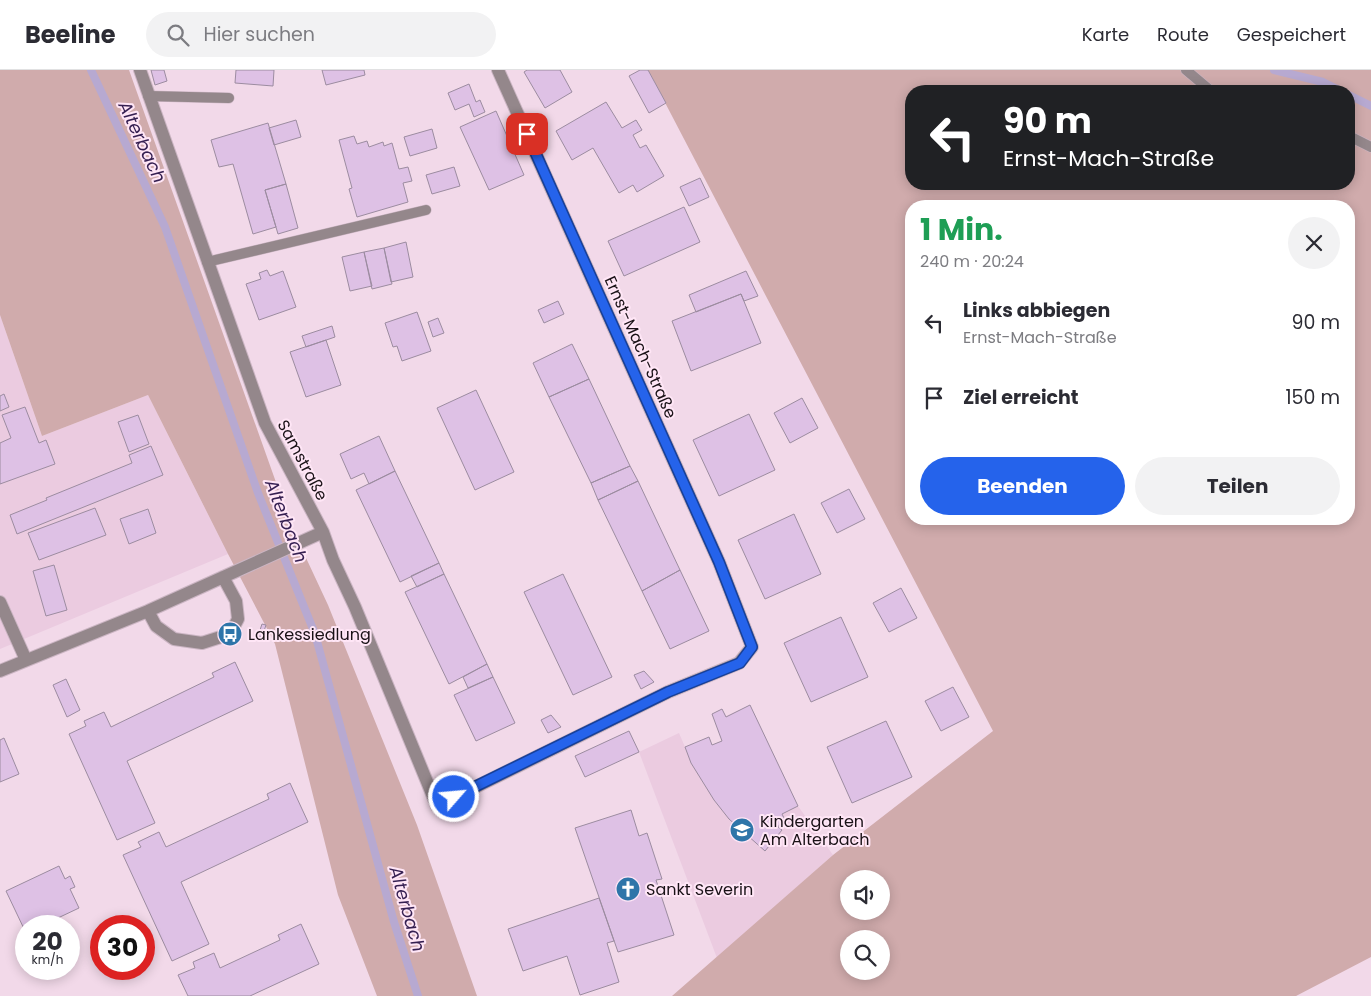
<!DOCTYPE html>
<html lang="de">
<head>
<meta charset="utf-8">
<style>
	body { margin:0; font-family:Poppins,sans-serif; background:#f2f2f3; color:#2b2b33; height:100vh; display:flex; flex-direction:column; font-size:19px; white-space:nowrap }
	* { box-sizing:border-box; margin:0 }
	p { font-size:16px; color:#7c7c81 }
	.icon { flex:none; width:28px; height:28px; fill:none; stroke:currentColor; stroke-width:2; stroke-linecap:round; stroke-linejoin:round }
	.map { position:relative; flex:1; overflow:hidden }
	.sheet { position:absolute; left:905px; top:130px; width:450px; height:325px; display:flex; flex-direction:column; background:#fff; border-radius:20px; box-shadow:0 2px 12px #0003 }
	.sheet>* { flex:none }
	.top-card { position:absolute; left:905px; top:15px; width:450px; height:105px; border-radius:20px; box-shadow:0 2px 12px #0003; background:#202124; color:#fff; overflow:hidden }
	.controls { position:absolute; left:840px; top:800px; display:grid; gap:10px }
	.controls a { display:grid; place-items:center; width:50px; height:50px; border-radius:50%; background:#fff; box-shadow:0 2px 12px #0003; font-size:25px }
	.speed { position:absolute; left:15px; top:845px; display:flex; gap:10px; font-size:25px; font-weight:700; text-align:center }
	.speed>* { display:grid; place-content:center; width:65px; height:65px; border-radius:50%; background:#fff; box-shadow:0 2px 12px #0003; line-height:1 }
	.speed small { font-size:12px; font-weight:400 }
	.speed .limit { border:8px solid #d22; background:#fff; color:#111 }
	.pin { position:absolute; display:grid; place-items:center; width:42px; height:42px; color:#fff; margin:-21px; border-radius:10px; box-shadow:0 2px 8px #0006 }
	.me { position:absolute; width:55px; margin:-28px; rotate:63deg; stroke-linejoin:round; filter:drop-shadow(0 0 4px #0008) }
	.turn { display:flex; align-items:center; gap:18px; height:105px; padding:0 15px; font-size:22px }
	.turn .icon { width:65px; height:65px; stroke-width:2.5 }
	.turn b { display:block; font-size:35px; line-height:42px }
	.round { display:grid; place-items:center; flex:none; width:52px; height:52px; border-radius:26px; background:#f2f2f3 }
	.summary { display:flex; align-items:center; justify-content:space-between; height:85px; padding:0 15px }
	h1 { font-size:30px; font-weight:700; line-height:38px; color:#1e9e55 }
	.action { display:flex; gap:10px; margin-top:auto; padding:10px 15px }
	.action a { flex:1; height:58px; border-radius:30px; background:#2563eb; color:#fff; font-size:20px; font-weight:700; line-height:58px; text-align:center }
	.action a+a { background:#f2f2f3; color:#2b2b33 }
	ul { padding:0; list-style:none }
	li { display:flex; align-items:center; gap:15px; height:75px; padding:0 15px }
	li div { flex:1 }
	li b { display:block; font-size:19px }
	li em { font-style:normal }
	header { display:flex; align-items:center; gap:30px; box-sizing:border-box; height:70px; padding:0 25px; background:#fff; border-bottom:1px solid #e1e1e2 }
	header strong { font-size:24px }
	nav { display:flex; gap:28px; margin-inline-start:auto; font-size:18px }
	.search { width:350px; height:45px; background:#f2f2f3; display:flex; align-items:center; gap:12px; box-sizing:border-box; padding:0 18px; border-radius:28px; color:#7c7c81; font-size:19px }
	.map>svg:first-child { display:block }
	.built { fill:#ebcbe0 }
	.green { fill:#d0abac; fill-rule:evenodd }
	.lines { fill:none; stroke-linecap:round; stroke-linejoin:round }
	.stream { stroke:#b7a9d1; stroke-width:8 }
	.building { fill:#dec1e5; stroke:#9c8ca0 }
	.lane-casing { stroke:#cbb5c3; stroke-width:11 }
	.street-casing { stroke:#cbb5c3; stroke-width:14 }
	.lane { stroke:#94878b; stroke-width:10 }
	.street { stroke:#94878b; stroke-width:12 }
	.route-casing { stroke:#184099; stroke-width:12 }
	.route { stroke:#2563eb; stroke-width:9 }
	.labels { text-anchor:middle; stroke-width:4; stroke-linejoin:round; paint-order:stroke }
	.street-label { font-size:16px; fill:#191116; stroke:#ffe6f6 }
	.poi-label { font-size:16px; fill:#191116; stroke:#ffe6f6; text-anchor:start }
	.water-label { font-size:18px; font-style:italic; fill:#351f51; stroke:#ffe6f6 }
</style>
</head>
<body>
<header>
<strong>Beeline</strong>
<div class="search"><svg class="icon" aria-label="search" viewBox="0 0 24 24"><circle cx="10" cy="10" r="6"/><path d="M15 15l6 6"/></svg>Hier suchen</div>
<nav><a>Karte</a><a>Route</a><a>Gespeichert</a></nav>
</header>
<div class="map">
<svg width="1371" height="926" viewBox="0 0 1371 926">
	<rect width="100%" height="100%" fill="#f2d9e9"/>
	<path class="built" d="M0 245 42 366 148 325 228 484 0 579Z
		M750 635 798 736 833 785 717 888 639 682 679 663 685 677 709 667 712 675 722 671 712 644 722 639 726 646Z"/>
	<path class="green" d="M0 0H129L293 460 328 535 417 755 477 926H377L338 825 275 574 228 484 148 325 42 366 0 245Z
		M648 0H1371V887L1296 926H672L833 785 993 661ZM911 21H1349V114H911ZM911 136H1349V449H911ZM849 809H881V841H849ZM849 869H881V901H849Z"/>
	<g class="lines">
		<path class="stream" d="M91 0 165 157 258 423 315 564 394 852 418 926
			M1274 0 1323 12 1341 21
			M1349 25 1371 36"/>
	</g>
	<path class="building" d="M151 0H164L167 11 155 15Z
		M236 0H274L273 16 235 13Z
		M322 0H364L365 5 326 15Z
		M527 0H560L572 22 545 38 524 2Z
		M640 0H648L666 33 649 43 629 6Z
		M469 14 476 32 480 30 485 42 474 47 469 34 455 40 448 23Z
		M606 32 622 58 636 50 642 60 633 65 640 78 646 75 664 106 637 122 633 115 619 123 593 78 572 90 556 61Z
		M496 41 524 105 489 120 460 57Z
		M296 50 301 67 274 75 269 58Z
		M268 53 286 114 265 120 276 157 253 164 233 94 219 97 211 70Z
		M432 59 437 78 410 86 404 67Z
		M354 66 357 74 367 71 369 77 383 72 384 76 392 73 399 99 408 97 412 111 403 113 408 132 357 147 349 119 352 118 339 70Z
		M454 97 460 116 432 124 426 105Z
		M700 108 709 127 689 136 680 117Z
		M286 114 298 158 278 164 265 120Z
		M684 137 700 172 624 206 608 171Z
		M406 172 413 207 391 212 384 178Z
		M384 178 392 214 372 219 364 182Z
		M364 182 372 216 350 221 342 187Z
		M267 200 270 206 283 201 296 237 259 250 246 214 261 209 259 203Z
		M746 201 758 226 744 231 741 224 696 242 689 225Z
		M741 224 761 273 691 301 672 251Z
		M558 231 564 244 544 253 538 240Z
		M417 242 431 281 402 291 397 276 393 277 385 253Z
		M438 248 444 263 433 267 428 252Z
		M332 256 335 267 306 277 302 266Z
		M326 270 341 315 306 327 290 282Z
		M572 274 589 309 549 327 533 293Z
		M589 309 630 396 591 413 549 327Z
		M476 320 514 402 475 420 437 338Z
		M4 324 9 337 0 341V326Z
		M802 328 818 358 790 373 774 343Z
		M25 337 39 373 46 370 55 394 0 414V373L11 368 2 345Z
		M749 344 775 400 719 426 693 370Z
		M138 345 149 374 129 382 118 352Z
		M379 366 395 401 369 414 364 403 351 409 340 384Z
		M151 376 163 405 17 464 10 445 47 430 46 428 132 393 129 385Z
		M630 396 638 411 598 430 591 413Z
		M395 401 439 493 400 512 356 420Z
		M638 411 680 500 642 521 598 430Z
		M849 419 865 449 837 463 821 433Z
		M95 438 106 465 39 490 28 463Z
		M148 439 156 463 129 474 120 449Z
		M794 444 821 504 765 529 738 470Z
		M439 493 444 504 417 517 411 506Z
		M54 495 67 540 46 546 33 501Z
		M680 500 709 561 670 579 642 521Z
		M444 504 487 594 449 614 405 522Z
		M563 504 612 607 573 625 524 522Z
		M901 518 917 548 889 562 873 533Z
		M841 547 868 607 811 632 784 573Z
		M262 554 266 555 262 567 258 566Z
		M235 592 253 631 127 691 155 753 117 770 69 664 86 656 84 651 104 642 111 657 214 607 212 603Z
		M487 594 493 607 468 618 463 607Z
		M644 601 654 612 641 619 634 605Z
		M493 607 515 653 476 671 454 625Z
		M66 609 80 640 67 647 53 615Z
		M953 617 969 647 941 661 925 631Z
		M750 635 798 736 782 744 784 748 778 757 782 760 765 781 729 749 714 730 691 693 685 677 709 667 712 675 722 671 712 644 722 639 726 647Z
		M551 645 561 657 548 663 541 650Z
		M886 651 912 707 852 733 827 677Z
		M629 661 639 682 585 707 575 686Z
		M4 668 19 704 0 712V670Z
		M290 713 308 752 181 812 209 874 172 891 123 785 141 777 138 772 159 762 166 777 269 729 267 724Z
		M631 740 639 766 647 763 662 809 656 810 674 865 618 882 575 758Z
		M59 796 65 809 70 806 75 817 70 819 79 838 41 856H26V863L6 821Z
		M599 828 614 871 607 873 619 912 580 925 567 886 523 901 508 859Z
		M301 854 319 894 250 926H188L178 905 195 898 193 892 214 883 220 898 280 870 278 865Z"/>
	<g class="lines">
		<defs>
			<path id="lane" d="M1186 0 1211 21
				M148 26 229 28
				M1349 66 1371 77
				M207 192 426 140"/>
			<path id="street" d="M323 462 333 490 355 537 437 736 668 622 739 593 752 577 719 492 498 0
				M0 532 26 590
				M148 541 156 556 174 569 202 573 230 564 238 549 236 531 223 507
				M0 601 148 541 323 462 265 353 140 0"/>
		</defs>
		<use href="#lane" class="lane-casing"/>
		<use href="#street" class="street-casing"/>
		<use href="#lane" class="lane"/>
		<use href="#street" class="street"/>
	</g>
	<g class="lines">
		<defs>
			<path id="route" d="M454 727 668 622 740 593 752 577 719 492 527 64"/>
		</defs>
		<use href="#route" class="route-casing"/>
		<use href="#route" class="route"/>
	</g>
	<defs>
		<symbol id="bus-disc" viewBox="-11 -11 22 22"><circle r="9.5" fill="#2e75a9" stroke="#ffe6f6"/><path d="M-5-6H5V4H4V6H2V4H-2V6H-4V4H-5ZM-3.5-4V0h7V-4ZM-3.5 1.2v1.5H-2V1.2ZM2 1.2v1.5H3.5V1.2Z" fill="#fff"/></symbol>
		<symbol id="school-disc" viewBox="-11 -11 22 22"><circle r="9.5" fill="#2e75a9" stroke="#ffe6f6"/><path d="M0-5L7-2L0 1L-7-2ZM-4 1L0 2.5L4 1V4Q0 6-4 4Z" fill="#fff"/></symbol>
		<symbol id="church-disc" viewBox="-11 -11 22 22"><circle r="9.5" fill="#2e75a9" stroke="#ffe6f6"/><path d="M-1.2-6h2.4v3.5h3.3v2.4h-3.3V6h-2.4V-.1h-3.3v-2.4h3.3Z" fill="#fff"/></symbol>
	</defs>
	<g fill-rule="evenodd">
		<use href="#bus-disc" x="216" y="550" width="28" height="28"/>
		<use href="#school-disc" x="728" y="746" width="28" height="28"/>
		<use href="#church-disc" x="614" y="805" width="28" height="28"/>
	</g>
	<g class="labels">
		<g class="street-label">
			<text transform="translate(641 277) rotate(66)" y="6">Ernst-Mach-Straße</text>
			<text transform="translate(303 390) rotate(62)" y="6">Samstraße</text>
		</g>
		<g class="poi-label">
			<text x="248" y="570">Lankessiedlung</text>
			<text x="760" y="757">Kindergarten<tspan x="760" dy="18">Am Alterbach</tspan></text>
			<text x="646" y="825">Sankt Severin</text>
		</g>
		<g class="water-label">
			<text transform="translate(142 72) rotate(65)" y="6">Alterbach</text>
			<text transform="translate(286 451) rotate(69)" y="6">Alterbach</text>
			<text transform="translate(407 839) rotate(74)" y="6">Alterbach</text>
		</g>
	</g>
</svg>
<div class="controls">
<a><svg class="icon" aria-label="sound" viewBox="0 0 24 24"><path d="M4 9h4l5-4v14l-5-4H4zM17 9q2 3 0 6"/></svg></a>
<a><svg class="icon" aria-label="search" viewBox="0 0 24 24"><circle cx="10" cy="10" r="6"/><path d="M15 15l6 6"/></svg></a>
</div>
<div class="speed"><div>20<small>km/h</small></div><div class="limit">30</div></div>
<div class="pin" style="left:527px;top:64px;background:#d93025"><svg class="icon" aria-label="arrive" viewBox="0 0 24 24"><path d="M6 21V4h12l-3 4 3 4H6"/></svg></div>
<svg class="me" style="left:454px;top:727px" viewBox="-20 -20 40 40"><circle r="17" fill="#2563eb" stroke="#fff" stroke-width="3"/><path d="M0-11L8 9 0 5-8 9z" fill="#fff"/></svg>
<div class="top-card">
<div class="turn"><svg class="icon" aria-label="left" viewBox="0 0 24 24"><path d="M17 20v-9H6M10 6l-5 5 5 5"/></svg><div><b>90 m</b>Ernst-Mach-Straße</div></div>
</div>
<section class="sheet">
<div class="summary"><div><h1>1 Min.</h1><p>240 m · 20:24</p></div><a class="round"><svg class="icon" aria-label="close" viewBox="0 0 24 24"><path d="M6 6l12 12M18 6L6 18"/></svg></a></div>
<ul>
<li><svg class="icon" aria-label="left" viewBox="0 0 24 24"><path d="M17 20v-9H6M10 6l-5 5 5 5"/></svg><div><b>Links abbiegen</b><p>Ernst-Mach-Straße</p></div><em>90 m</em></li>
<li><svg class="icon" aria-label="arrive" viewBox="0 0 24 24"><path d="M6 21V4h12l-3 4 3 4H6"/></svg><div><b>Ziel erreicht</b></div><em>150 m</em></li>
</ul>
<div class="action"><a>Beenden</a><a>Teilen</a></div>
</section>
</div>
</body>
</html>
